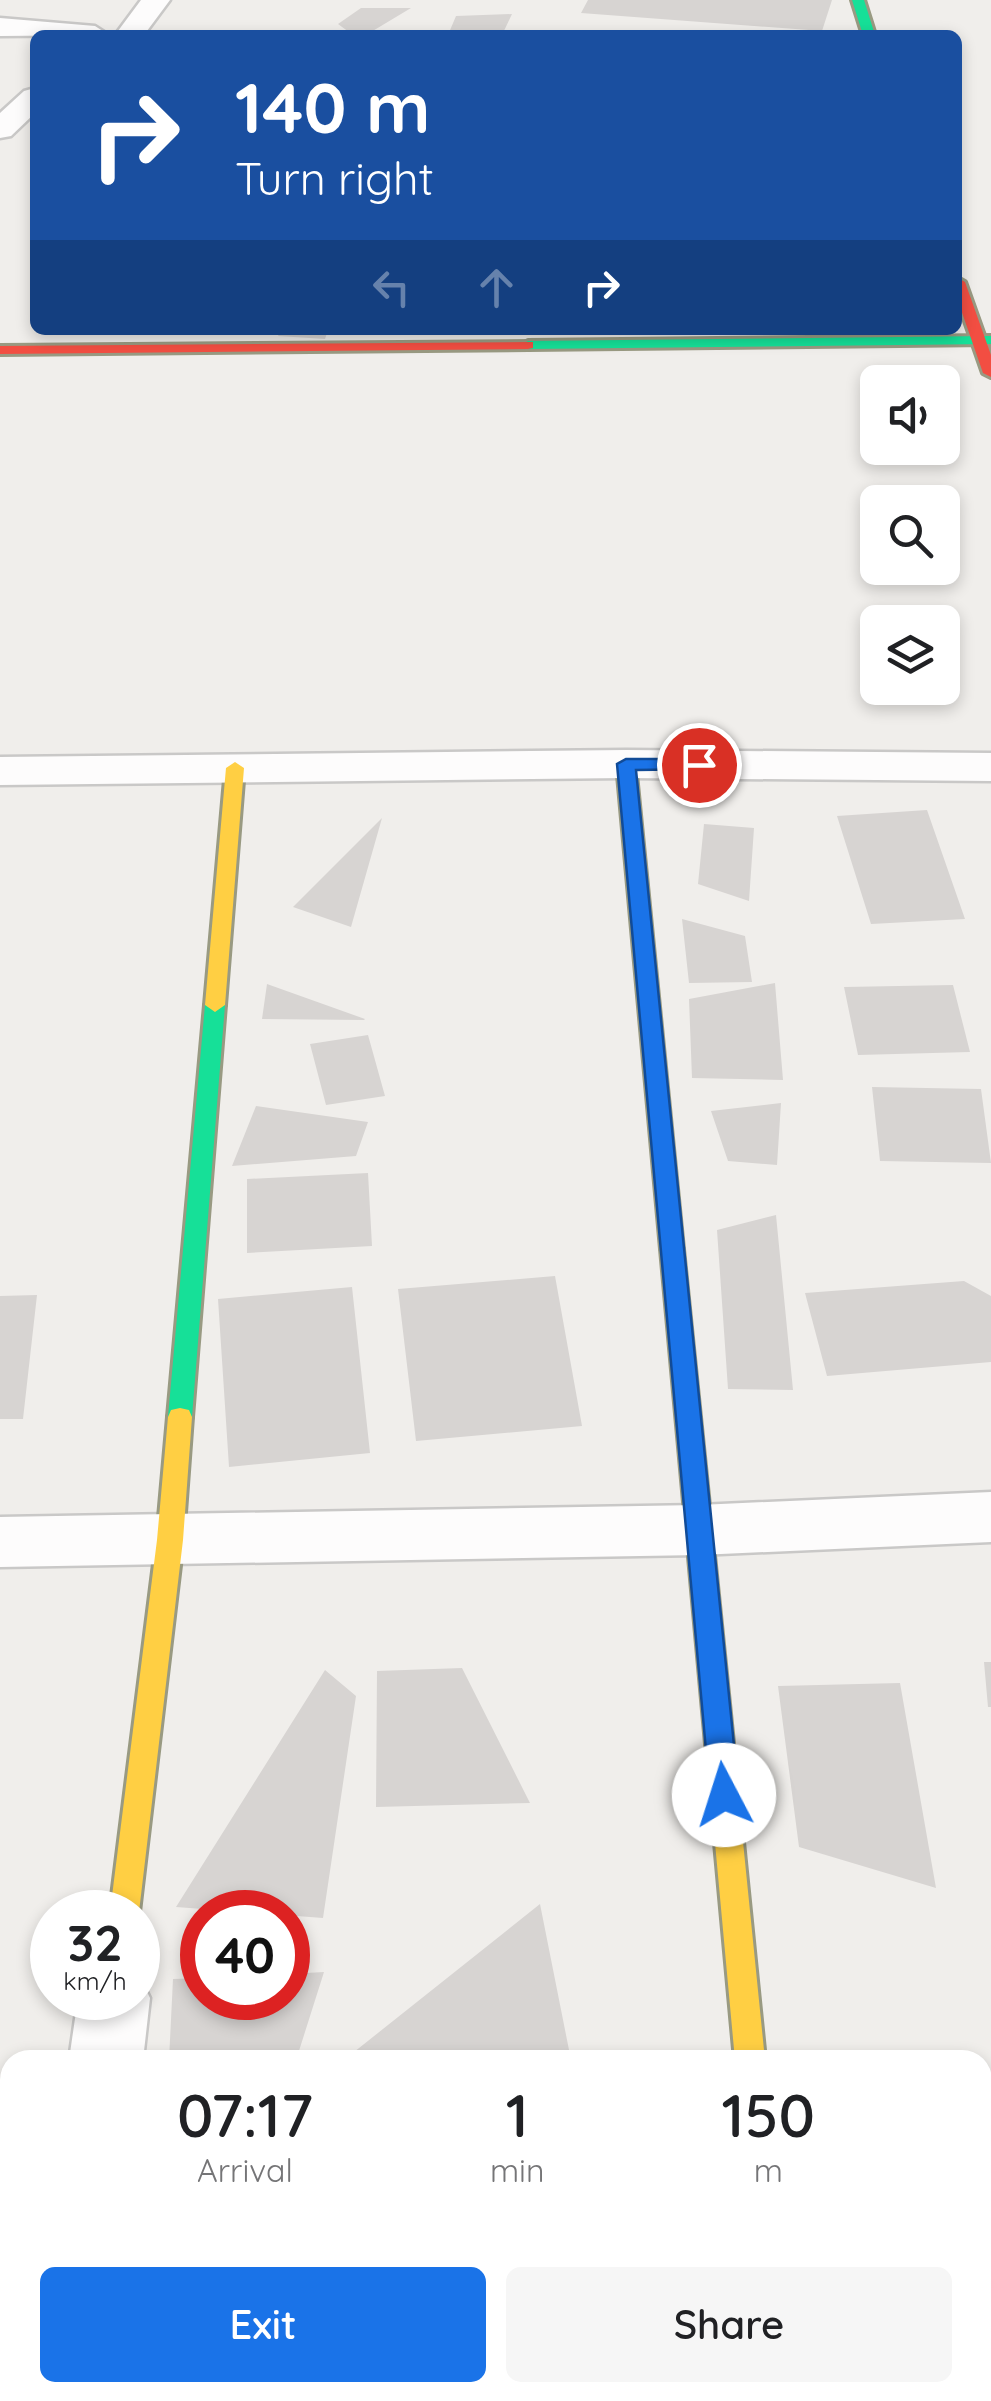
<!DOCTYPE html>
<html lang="en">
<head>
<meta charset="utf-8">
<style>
	body { margin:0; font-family:Quicksand,sans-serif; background:#f6f6f6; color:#202124; height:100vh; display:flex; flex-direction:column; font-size:38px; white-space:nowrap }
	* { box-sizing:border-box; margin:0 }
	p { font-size:32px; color:#757577 }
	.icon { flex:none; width:55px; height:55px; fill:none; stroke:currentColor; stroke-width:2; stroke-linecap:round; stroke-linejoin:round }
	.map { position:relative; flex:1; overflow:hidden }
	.details { position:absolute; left:0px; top:2050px; width:992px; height:352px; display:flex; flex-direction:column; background:#fff; border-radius:30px 30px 0 0; box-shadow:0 5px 15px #0003 }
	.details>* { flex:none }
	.hud { position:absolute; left:30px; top:30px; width:932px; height:305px; border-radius:15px; box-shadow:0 5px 15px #0003; background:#1a4fa0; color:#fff; overflow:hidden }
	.buttons { position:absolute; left:860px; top:365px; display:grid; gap:20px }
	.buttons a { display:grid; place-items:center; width:100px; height:100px; border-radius:15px; background:#fff; box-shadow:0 5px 15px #0003; font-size:50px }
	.speed { position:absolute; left:30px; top:1890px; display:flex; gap:20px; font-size:50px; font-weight:700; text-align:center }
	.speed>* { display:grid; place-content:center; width:130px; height:130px; border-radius:50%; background:#fff; box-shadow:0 5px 15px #0003; line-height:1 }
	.speed small { font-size:25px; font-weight:400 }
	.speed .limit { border:15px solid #d22; background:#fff; color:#111 }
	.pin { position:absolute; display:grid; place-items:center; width:85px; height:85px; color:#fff; margin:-42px; border:5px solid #fff; border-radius:50%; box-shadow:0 2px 10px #0007 }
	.me { position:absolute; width:110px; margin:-55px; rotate:355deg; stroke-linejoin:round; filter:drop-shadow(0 0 8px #0008) }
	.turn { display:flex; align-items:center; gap:35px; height:210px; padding:0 40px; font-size:45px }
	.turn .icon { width:130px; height:130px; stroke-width:2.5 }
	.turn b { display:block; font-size:70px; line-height:85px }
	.lanes { display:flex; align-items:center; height:95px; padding:0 40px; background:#0003; justify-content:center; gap:50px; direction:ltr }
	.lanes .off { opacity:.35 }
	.eta { display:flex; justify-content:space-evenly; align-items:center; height:170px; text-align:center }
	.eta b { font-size:60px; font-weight:600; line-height:70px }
	.button { display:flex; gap:20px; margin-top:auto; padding:20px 40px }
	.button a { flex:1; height:115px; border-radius:15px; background:#1a73e8; color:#fff; font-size:40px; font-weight:600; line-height:115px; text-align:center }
	.button a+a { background:#f6f6f6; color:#202124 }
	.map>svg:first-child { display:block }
	.building { fill:#d7d4d2 }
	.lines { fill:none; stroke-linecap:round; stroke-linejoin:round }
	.street-casing { stroke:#c9c8c7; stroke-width:5 }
	.fast-casing { stroke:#999a82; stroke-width:6 }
	.slow-casing { stroke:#999a82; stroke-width:6 }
	.jam-casing { stroke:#999a82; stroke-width:6 }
	.street { fill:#fdfcfc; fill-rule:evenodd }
	.fast { fill:#16e098; fill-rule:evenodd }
	.slow { fill:#ffcf43; fill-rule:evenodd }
	.jam { fill:#f24e42; fill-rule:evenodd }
	.route { fill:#1a73e8; stroke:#114b97; stroke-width:2.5 }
</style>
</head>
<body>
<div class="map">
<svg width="991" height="2401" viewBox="0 0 991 2401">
	<rect width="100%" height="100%" fill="#f0eeeb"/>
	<path class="building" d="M588 0H832L822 31 581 13Z
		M361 8H411L366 35H353L338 24Z
		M512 14 502 35H448L456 16Z
		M281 330H328L325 339 278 336Z
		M927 810 965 919 871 924 837 816Z
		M382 818 351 927 293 907Z
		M704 824 754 828 749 901 698 884Z
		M682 919 745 936 752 982 689 983Z
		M775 983 783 1080 692 1078 689 999Z
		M267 984 365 1019 364 1020 262 1019Z
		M953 985 970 1052 858 1055 844 987Z
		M368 1035 385 1096 326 1105 310 1044Z
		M872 1087 981 1089 991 1163 880 1161Z
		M781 1103 777 1165 728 1161 711 1111Z
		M256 1106 368 1122 356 1156 232 1166Z
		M368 1173 372 1246 247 1253V1179Z
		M776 1215 793 1390 728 1389 717 1230Z
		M555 1276 582 1426 416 1441 398 1289Z
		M964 1281 991 1296V1362L827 1376 805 1293Z
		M352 1287 370 1453 229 1467 218 1299Z
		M37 1295 23 1419H0V1296Z
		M984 1662H991V1707H988Z
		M462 1668 530 1803 376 1807 377 1671Z
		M325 1670 356 1696 323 1918 176 1907Z
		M900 1683 936 1888 799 1847 778 1686Z
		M540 1904 571 2060H344Z
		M324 1972 298 2054 286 2060H169L173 1979 202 1978V1998H288V1974Z
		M982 2112H991V2231H982Z
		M991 2321V2401H937L936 2392H982V2322Z
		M355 2392H627V2396L355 2401Z
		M831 2392H871L873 2401H832Z"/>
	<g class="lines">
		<defs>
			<path id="street" d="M141 0H170L144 35H115Z
				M0 18 95 26 109 35 0 36Z
				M35 88V113L11 136 0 138V113L24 91Z
				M626 750 991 753V781L626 778 0 785V757Z
				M991 1492V1542L699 1555 0 1567V1517L699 1505Z
				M138 1973 150 1998 143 2060H69L78 1998H138Z
				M24 2392H106L105 2401H23Z
				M742 2392H824V2401H742Z"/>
			<path id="fast" d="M852 0H864L875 35H863Z
				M991 336V344L528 349 521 345 528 341Z
				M215 998 225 1005 192 1417 189 1424H171L168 1417 205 1005Z
				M672 1241 683 1249 742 1832 738 1841 728 1845 718 1841 714 1832 661 1249Z"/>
			<path id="slow" d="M235 762 244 768 225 1005 215 1012 205 1005 226 768Z
				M180 1408 189 1410 192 1417 183 1540 139 1912H110L157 1540 168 1417 171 1410Z
				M728 1819 738 1823 742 1832 765 2060H735L714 1832 718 1823Z"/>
			<path id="jam" d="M958 278 965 282 991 355V377L983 373 958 301Z
				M533 342V348L528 349 0 354V346Z
				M626 758 635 764 683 1249 672 1257 661 1249 617 764Z"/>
		</defs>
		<use href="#street" class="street-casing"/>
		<use href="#fast" class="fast-casing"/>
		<use href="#slow" class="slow-casing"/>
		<use href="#jam" class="jam-casing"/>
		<use href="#street" class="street"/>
		<use href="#fast" class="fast"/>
		<use href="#slow" class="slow"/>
		<use href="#jam" class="jam"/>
	</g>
	<path class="route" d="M699 759 706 761V769L636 770 739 1795 735 1804 724 1808 714 1804 710 1795 617 764 626 759Z"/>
</svg>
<div class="buttons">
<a><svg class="icon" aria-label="sound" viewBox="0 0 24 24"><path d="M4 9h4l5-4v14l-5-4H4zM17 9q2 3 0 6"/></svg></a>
<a><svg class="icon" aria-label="search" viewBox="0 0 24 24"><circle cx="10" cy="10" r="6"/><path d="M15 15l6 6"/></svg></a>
<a><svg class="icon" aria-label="layers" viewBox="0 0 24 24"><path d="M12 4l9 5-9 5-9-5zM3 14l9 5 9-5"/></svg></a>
</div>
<div class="speed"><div>32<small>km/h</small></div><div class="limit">40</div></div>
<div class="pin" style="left:699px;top:765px;background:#d93025"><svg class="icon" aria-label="arrive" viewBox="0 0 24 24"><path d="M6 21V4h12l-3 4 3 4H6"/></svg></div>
<svg class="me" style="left:724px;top:1795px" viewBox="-20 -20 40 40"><circle r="19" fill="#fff"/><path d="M0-13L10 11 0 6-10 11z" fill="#1a73e8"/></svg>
<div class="hud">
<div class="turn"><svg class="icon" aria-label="right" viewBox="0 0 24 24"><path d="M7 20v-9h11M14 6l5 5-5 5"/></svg><div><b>140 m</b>Turn right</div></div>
<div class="lanes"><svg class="icon off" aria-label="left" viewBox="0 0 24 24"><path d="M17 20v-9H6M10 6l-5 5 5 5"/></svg><svg class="icon off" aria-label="ahead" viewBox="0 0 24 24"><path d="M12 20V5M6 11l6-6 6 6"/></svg><svg class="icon" aria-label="right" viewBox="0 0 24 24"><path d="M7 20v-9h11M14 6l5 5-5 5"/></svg></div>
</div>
<section class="details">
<div class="eta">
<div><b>07:17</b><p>Arrival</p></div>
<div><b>1</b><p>min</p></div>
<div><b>150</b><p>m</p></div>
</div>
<div class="button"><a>Exit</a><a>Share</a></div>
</section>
</div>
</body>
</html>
